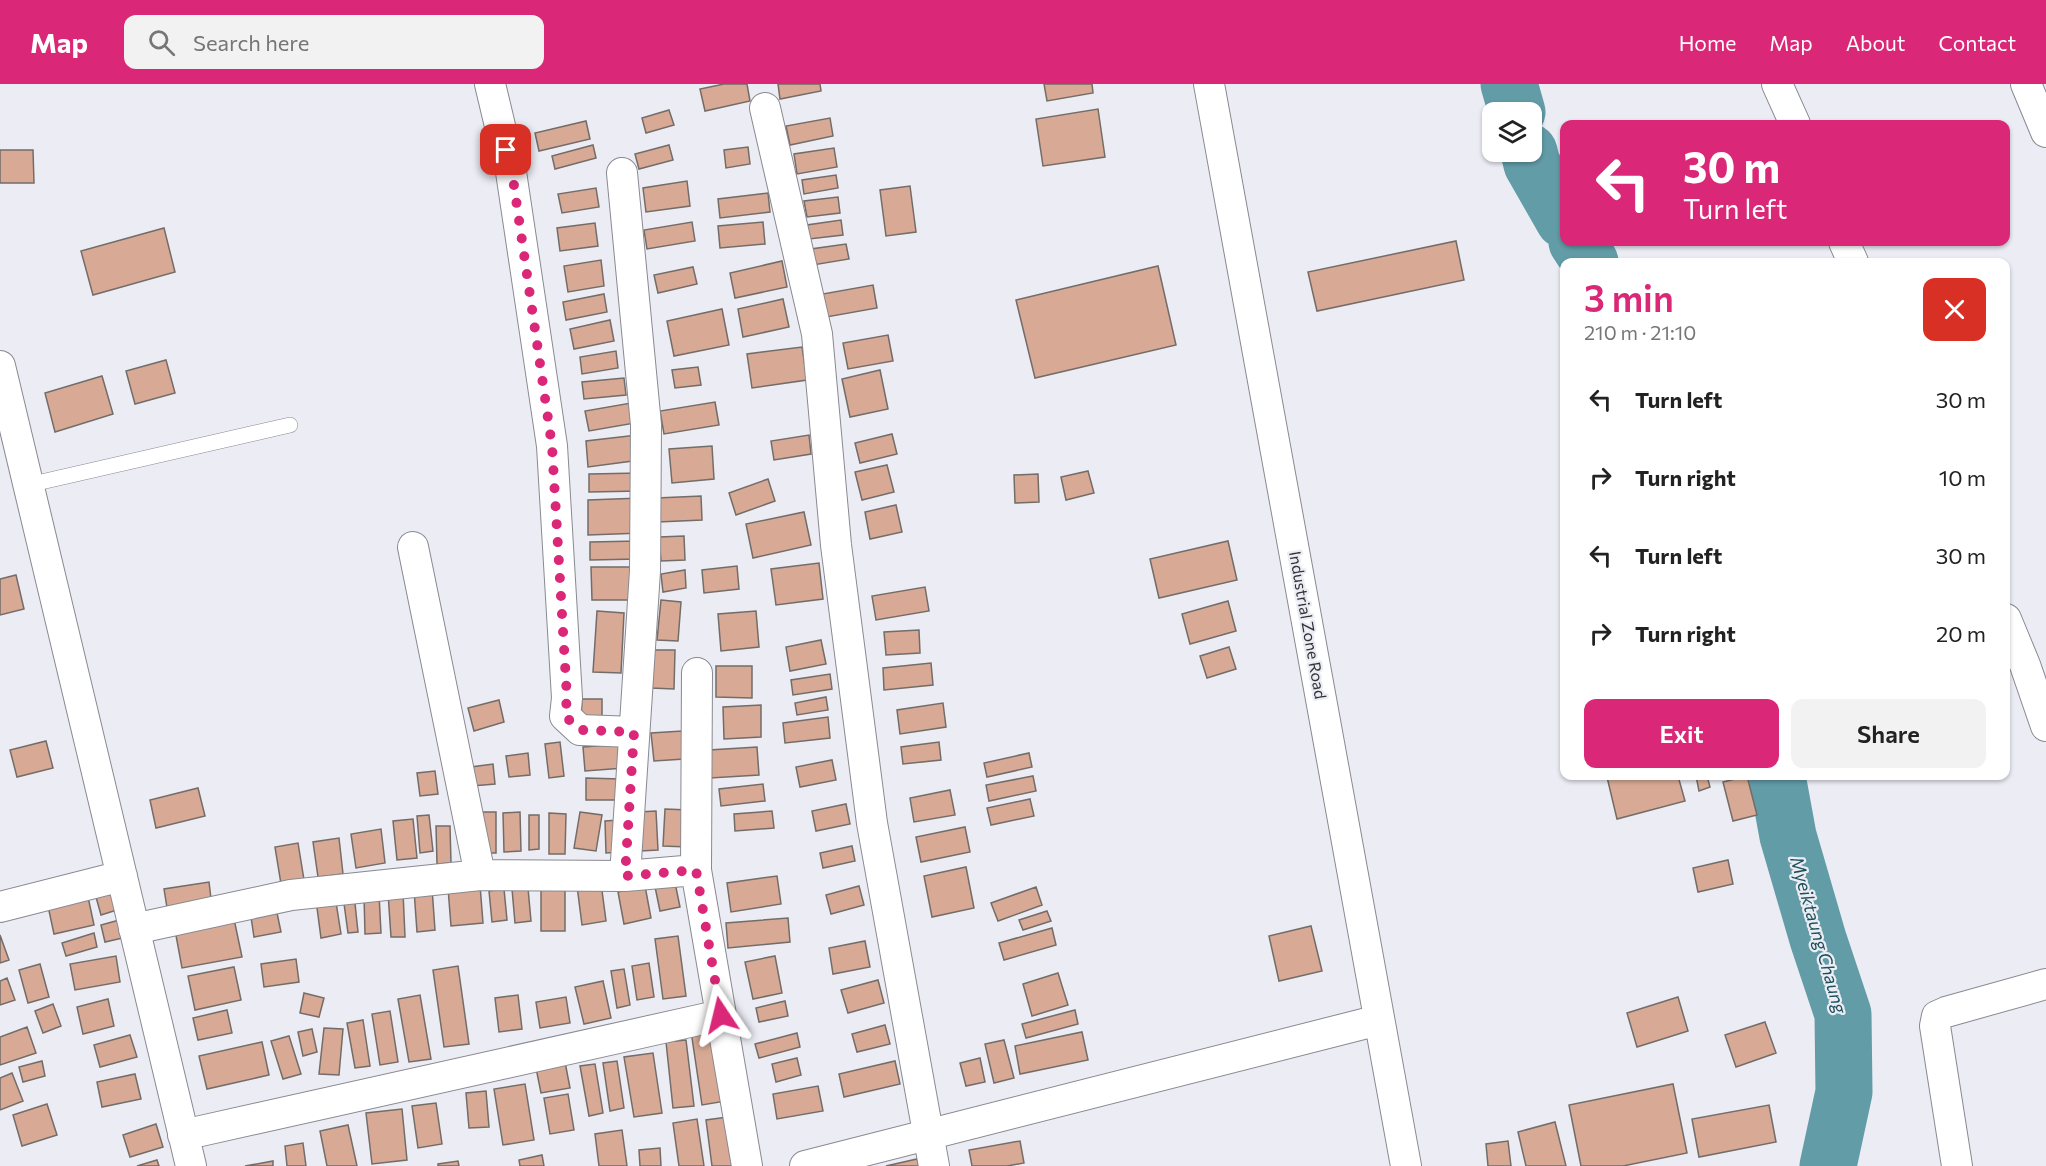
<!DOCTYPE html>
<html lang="en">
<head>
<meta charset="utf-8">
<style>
	body { margin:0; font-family:Commissioner,sans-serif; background:#f2f2f2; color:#222; height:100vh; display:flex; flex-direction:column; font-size:22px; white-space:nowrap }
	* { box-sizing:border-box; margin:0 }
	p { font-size:20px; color:#767676 }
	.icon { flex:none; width:33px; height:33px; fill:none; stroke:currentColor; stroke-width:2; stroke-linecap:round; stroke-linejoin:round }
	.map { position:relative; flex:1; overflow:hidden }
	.panel { position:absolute; left:1560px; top:174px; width:450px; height:522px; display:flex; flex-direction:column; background:#fff; border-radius:12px; box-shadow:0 2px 4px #0004 }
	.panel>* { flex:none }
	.hud { position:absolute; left:1560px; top:36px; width:450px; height:126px; border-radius:12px; box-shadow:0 2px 4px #0004; background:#db2777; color:#fff; overflow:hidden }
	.buttons { position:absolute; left:1482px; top:18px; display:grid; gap:12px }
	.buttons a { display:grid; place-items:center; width:60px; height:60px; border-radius:12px; background:#fff; box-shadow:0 2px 4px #0004; font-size:30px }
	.pin { position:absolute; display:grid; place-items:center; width:51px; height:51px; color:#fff; margin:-26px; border-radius:12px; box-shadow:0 3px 9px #0006 }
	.me { position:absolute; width:66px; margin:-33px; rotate:350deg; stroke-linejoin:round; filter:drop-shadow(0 0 4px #0008) }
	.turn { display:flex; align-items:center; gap:21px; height:126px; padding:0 24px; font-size:27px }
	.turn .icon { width:78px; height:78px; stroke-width:2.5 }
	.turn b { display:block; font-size:42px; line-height:51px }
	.round { display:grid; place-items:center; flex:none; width:63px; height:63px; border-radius:12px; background:#f2f2f2 }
	.head { display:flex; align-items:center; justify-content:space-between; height:102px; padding:0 24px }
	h1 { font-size:36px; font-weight:600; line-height:45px; color:#db2777 }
	.primary-button { display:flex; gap:12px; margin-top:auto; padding:12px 24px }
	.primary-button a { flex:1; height:69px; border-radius:12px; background:#db2777; color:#fff; font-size:24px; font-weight:600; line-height:69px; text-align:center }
	.primary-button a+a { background:#f2f2f2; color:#222 }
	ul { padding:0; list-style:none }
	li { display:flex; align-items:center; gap:18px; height:78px; padding:0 24px }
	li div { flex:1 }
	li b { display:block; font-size:22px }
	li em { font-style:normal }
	header { display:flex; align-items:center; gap:36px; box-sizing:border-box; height:84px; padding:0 30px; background:#db2777; color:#fff }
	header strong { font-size:28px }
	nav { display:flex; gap:33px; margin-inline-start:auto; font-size:21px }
	.search { width:420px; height:54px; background:#f2f2f2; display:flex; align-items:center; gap:15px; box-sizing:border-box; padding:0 21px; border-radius:12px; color:#767676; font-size:22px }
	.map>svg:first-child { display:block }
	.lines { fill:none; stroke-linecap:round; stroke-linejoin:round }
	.river { stroke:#629ca7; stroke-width:57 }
	.building { fill:#d8aa95; stroke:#736c68; stroke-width:1.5 }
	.lane-casing { stroke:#898991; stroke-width:16 }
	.street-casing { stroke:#898991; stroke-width:32 }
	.lane { stroke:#fff; stroke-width:15 }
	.street { stroke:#fff; stroke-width:30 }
	.route { stroke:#db2777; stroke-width:10; stroke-dasharray:0 18 }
	.labels { text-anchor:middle; stroke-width:4.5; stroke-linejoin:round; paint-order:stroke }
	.street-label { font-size:16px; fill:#333336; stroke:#ebecf4 }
	.water-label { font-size:18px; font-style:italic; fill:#1d5059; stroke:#ebecf4 }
</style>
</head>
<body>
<header>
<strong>Map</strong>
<div class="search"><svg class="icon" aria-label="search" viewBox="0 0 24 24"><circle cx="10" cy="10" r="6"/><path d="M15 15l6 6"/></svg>Search here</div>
<nav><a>Home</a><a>Map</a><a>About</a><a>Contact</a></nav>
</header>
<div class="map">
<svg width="2046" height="1082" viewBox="0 0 2046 1082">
	<rect width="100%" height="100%" fill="#ebecf4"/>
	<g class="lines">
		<path class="river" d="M1509 0 1517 28
			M1529 68 1532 80 1564 136
			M1577 158 1590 178
			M1777 692 1788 752 1818 855 1843 930 1844 1008 1828 1082"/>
	</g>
	<path class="building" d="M724 0H747L750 17 705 27 700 5Z
		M778 0H820L821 7 780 15Z
		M1044 0H1092L1093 9 1047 17Z
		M1098 25 1105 73 1043 82 1036 35Z
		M669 26 674 41 646 49 642 34Z
		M830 34 833 52 790 61 786 42Z
		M586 37 590 55 539 67 535 49Z
		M593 61 596 74 555 85 552 72Z
		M669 61 673 76 639 85 635 70Z
		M748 63 750 80 726 84 724 66Z
		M834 64 837 83 797 90 794 70Z
		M0 66H33L34 99H0Z
		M836 91 838 104 804 110 802 96Z
		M687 97 690 122 646 128 643 104Z
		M910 102 916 148 886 152 880 106Z
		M596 104 599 123 562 129 558 110Z
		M768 109 770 128 720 134 718 115Z
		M838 113 840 129 807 133 804 117Z
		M841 136 843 151 809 155 807 141Z
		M692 138 695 157 647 165 644 146Z
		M763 138 765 160 720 164 718 142Z
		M595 139 598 162 560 167 557 144Z
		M164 144 175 188 93 211 81 167Z
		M1456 157 1464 196 1317 227 1308 188Z
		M846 160 849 175 813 181 811 165Z
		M601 176 604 202 568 208 564 182Z
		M782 177 787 203 735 214 730 189Z
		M1158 182 1176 261 1035 294 1016 216Z
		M693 183 697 200 658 209 654 191Z
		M873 201 877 224 821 234 817 211Z
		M604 210 607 228 566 236 563 218Z
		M783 215 789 243 743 253 738 225Z
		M722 225 729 261 674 272 667 237Z
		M610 236 614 257 574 265 570 245Z
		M888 251 893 277 848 285 843 259Z
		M802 263 807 296 752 304 747 270Z
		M616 267 618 284 582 290 580 273Z
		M166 276 175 309 135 320 126 287Z
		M698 283 701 301 675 304 672 286Z
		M880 286 888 325 850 333 842 295Z
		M102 292 113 330 55 348 45 309Z
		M624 294 626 311 584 315 582 298Z
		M715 318 719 341 664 350 660 327Z
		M631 319 635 339 589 347 585 327Z
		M892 350 897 370 860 379 855 359Z
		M637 351 640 376 588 383 586 357Z
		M809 351 811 370 774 376 771 357Z
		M712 362 714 395 672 399 669 365Z
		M887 381 894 408 862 416 855 388Z
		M1088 387 1094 409 1066 416 1061 393Z
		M640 389V407L589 408V390Z
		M1038 390 1039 418 1015 419 1014 391Z
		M768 395 775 417 736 431 729 409Z
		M701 412 702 436 658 438 657 414Z
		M641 414 642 449 588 451V416Z
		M896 421 902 448 870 455 865 428Z
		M804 428 811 461 753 474 746 440Z
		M684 452 685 476 661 477 659 453Z
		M638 457V475L590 476V458Z
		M1228 457 1237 496 1159 514 1150 475Z
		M819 479 823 515 776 521 771 485Z
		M737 482 739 505 704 509 702 486Z
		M591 483H633V516H592Z
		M685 486 686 504 663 508 661 490Z
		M16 491 24 525 0 531V495Z
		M925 503 929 527 876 536 872 512Z
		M661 516 681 518 678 557 657 556Z
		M1228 517 1236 547 1190 560 1182 530Z
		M597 527 624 529 621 589 593 588Z
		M756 527 759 563 721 567 718 530Z
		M919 546 920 569 886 571 884 548Z
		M821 556 826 580 790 587 786 563Z
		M1229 563 1236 585 1207 594 1200 572Z
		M652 566H675L674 605 651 604Z
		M931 579 933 601 884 606 883 584Z
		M716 582H752V614L716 613Z
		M830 590 832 605 793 611 791 596Z
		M826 613 828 626 797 631 795 619Z
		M582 615H602V636H581Z
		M499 616 504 638 474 647 468 624Z
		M943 619 946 643 900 650 897 626Z
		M761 621V653L724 655 723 623Z
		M828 633 830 654 785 659 783 639Z
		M682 647 684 675 654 677 651 649Z
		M46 657 53 684 17 693 10 666Z
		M560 658 564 692 549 694 545 660Z
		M939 658 941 676 903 680 901 663Z
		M623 660 624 684 585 687 583 663Z
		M757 663 759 691 710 694 709 666Z
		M528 669 530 691 509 693 506 672Z
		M1029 669 1032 683 987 693 984 679Z
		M832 676 836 696 800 703 796 683Z
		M493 680 495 700 472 702 471 683Z
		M435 687 438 710 420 712 417 689Z
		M1033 692 1036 707 989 717 986 701Z
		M1613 692H1678L1685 717 1617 735 1607 693Z
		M1696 692H1707L1710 703 1699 707Z
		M1747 692 1757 731 1733 737 1723 698Z
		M586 694 620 695V716H586Z
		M763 700 765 717 721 722 719 705Z
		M198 704 205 732 156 744 150 716Z
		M950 706 955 731 914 738 910 714Z
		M1030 715 1034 732 991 741 987 724Z
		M846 720 850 740 816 747 812 727Z
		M665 725 689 726 688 763 663 762Z
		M656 727 658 766 640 767 638 728Z
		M772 727 774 744 735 747 734 730Z
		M480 728H496V769H480Z
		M520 728 521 767 504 768 503 729Z
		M580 728 602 731 596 767 574 764Z
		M549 729 566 730 565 770H549Z
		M429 731 433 767 420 769 417 732Z
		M529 731H539V765L529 766Z
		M413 735 417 774 397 776 393 737Z
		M619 736 620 768 606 769 605 737Z
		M436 742H450L451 779 437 780Z
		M965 743 970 768 921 778 916 753Z
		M381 745 385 779 356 784 351 750Z
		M339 754 343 790 318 793 313 758Z
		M298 759 305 802 282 806 275 763Z
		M852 762 855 777 823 784 820 769Z
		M1728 776 1733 800 1698 808 1693 784Z
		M966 783 974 824 932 833 924 792Z
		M777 792 781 820 731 828 727 799Z
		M674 794 680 823 660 827 654 798Z
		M209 798 212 823 168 830 164 805Z
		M601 799 606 837 582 841 577 802Z
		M480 801 483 839 451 842 448 804Z
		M541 802H565V847H541Z
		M645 802 651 834 624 840 618 808Z
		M859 802 864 821 831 830 826 811Z
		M1036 803 1042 821 998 837 991 819Z
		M432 804 435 846 417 848 414 806Z
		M528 804 531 837 515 839 512 805Z
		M504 805 507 836 492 838 489 807Z
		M115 807 120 825 101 831 96 813Z
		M403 808 405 853H391L388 809Z
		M354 810 358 848 348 849 343 812Z
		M379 810 381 849 365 850 364 811Z
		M335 812 341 850 321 854 316 816Z
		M88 813 94 841 54 850 48 822Z
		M1047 827 1051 837 1023 846 1019 836Z
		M277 829 281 848 254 853 251 833Z
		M788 834 790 858 728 864 726 839Z
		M123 835 127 853 105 858 101 841Z
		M234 835 242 873 182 884 175 846Z
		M1311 842 1322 887 1279 897 1269 852Z
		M1052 844 1056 861 1004 876 999 859Z
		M94 849 97 863 66 872 62 859Z
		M0 851 9 876 0 879Z
		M678 852 686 912 663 915 655 855Z
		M865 857 870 883 833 890 829 864Z
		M116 872 120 898 75 906 70 880Z
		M775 872 782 909 753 915 745 878Z
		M296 875 299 898 264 903 261 880Z
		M649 879 654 913 637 916 632 882Z
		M40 880 49 913 28 919 19 886Z
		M458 882 469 960 444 963 433 886Z
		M234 883 241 916 195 926 188 892Z
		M624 885 630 921 617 924 611 887Z
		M1058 889 1068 921 1032 932 1023 900Z
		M7 894 15 916 0 921V897Z
		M878 896 884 919 848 929 841 906Z
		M603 897 611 934 584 940 575 903Z
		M304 909 324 914 319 933 300 929Z
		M420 911 431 975 409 978 398 915Z
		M518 911 522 945 499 948 495 914Z
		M566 913 570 939 540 944 536 918Z
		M1678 913 1688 947 1637 963 1627 929Z
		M108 915 114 942 83 950 77 923Z
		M785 917 788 932 759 938 756 924Z
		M53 920 61 942 43 949 35 927Z
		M227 926 232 949 198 956 193 934Z
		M1075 926 1078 940 1026 954 1022 940Z
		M390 927 398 978 380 981 372 930Z
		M363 936 370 982 355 984 347 939Z
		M1765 938 1776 969 1736 983 1725 951Z
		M885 941 890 960 857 968 852 950Z
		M27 943 36 969 0 981V953Z
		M715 943 726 1017 702 1021 691 947Z
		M324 944 343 945 339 991 319 990Z
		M312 945 317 968 303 972 298 948Z
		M1082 948 1088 976 1020 990 1015 962Z
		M797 949 800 963 759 974 755 960Z
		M130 951 137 973 100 983 94 961Z
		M289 952 301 990 283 995 271 957Z
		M686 956 694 1022 673 1024 666 958Z
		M1004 956 1014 994 994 999 985 960Z
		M262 958 269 991 207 1005 199 972Z
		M653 969 662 1029 634 1033 624 973Z
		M797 974 801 991 776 998 772 980Z
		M980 974 985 998 966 1002 960 979Z
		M42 977 45 992 23 998 19 983Z
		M617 977 624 1024 610 1027 603 979Z
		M895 977 900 1000 844 1013 839 990Z
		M565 978 570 1004 541 1009 536 984Z
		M595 980 603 1029 589 1032 580 982Z
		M12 989 23 1017 0 1026V994Z
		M135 990 141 1015 102 1023 97 998Z
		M525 1000 534 1056 503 1061 494 1005Z
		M1673 1000 1687 1069 1623 1082H1581L1569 1021Z
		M818 1002 823 1027 777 1035 773 1010Z
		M486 1007 489 1043 469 1044 466 1009Z
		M568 1010 574 1046 550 1050 544 1014Z
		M436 1019 442 1060 418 1064 412 1022Z
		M47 1020 57 1051 22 1062 13 1031Z
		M1769 1021 1776 1058 1699 1073 1692 1035Z
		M402 1025 407 1076 372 1080 366 1029Z
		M735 1032 741 1082H712L706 1036Z
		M697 1035 704 1082H679L673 1039Z
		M1555 1038 1566 1082H1526L1518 1048Z
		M156 1040 163 1063 130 1073 123 1051Z
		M348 1041 357 1082H327L320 1047Z
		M622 1046 627 1082H599L595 1050Z
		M1020 1057 1024 1079 1007 1082H972L969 1066Z
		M1508 1057 1511 1082H1488L1486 1060Z
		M303 1059 306 1082H287L285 1062Z
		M660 1064 661 1082H640L639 1066Z
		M542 1071 544 1082H520L519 1076Z
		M917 1075 919 1082H886Z
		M157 1076 159 1082H137Z
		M273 1077V1082H245Z
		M458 1077 459 1082H438V1080Z"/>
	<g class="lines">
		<defs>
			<path id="lane" d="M28 401 290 341"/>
			<path id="street" d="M490 0 511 88 552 362 567 614 565 632 580 646 634 648
				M1209 0 1406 1082
				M1777 0 1795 40
				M2026 0 2046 48
				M765 24 817 250 836 461 872 739 934 1082
				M622 89 646 341 645 487 625 792
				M1844 158 1853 178
				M0 282 191 1082
				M413 463 480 791
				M2006 535 2025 581 2046 642
				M697 589 696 786 747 1082
				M0 823 122 792
				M134 845 291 811 480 791 625 792 696 786
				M183 1051 721 931
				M805 1082 1379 936
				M1957 1082 1935 942 1937 932 1946 928 2046 900"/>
		</defs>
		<use href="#lane" class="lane-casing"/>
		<use href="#street" class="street-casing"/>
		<use href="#lane" class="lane"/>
		<use href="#street" class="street"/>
	</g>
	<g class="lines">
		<path class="route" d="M506 66 512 88 552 362 567 614 565 632 580 646 634 648 625 792 696 786 721 931"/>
	</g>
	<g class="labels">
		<g class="street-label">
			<text transform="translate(1308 541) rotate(80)" y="6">Industrial Zone Road</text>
		</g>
		<g class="water-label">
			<text transform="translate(1818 851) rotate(74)" y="6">Myeiktaung Chaung</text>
		</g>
	</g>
</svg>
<div class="buttons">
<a><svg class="icon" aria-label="layers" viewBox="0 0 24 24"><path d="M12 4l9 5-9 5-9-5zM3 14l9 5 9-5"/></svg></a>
</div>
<div class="pin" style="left:506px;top:66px;background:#d93025"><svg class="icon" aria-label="arrive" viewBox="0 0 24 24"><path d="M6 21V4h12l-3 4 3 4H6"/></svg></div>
<svg class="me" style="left:721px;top:931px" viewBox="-20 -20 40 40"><path d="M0-17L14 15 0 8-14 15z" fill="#db2777" stroke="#fff" stroke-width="4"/></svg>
<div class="hud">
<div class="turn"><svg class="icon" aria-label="left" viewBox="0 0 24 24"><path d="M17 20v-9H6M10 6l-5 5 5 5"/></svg><div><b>30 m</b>Turn left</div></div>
</div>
<section class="panel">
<div class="head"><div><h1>3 min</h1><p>210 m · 21:10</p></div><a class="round" style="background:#d93025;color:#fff"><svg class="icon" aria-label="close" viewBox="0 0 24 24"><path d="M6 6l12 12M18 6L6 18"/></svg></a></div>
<ul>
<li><svg class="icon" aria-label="left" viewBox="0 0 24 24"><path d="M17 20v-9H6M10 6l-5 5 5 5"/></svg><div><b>Turn left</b></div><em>30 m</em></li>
<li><svg class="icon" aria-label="right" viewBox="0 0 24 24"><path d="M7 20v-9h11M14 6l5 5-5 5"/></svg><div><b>Turn right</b></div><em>10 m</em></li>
<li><svg class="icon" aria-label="left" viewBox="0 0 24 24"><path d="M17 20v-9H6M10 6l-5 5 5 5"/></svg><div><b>Turn left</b></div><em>30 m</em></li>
<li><svg class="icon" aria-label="right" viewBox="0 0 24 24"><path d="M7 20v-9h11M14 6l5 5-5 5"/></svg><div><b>Turn right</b></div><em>20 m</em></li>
</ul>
<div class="primary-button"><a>Exit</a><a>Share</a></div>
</section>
</div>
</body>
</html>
